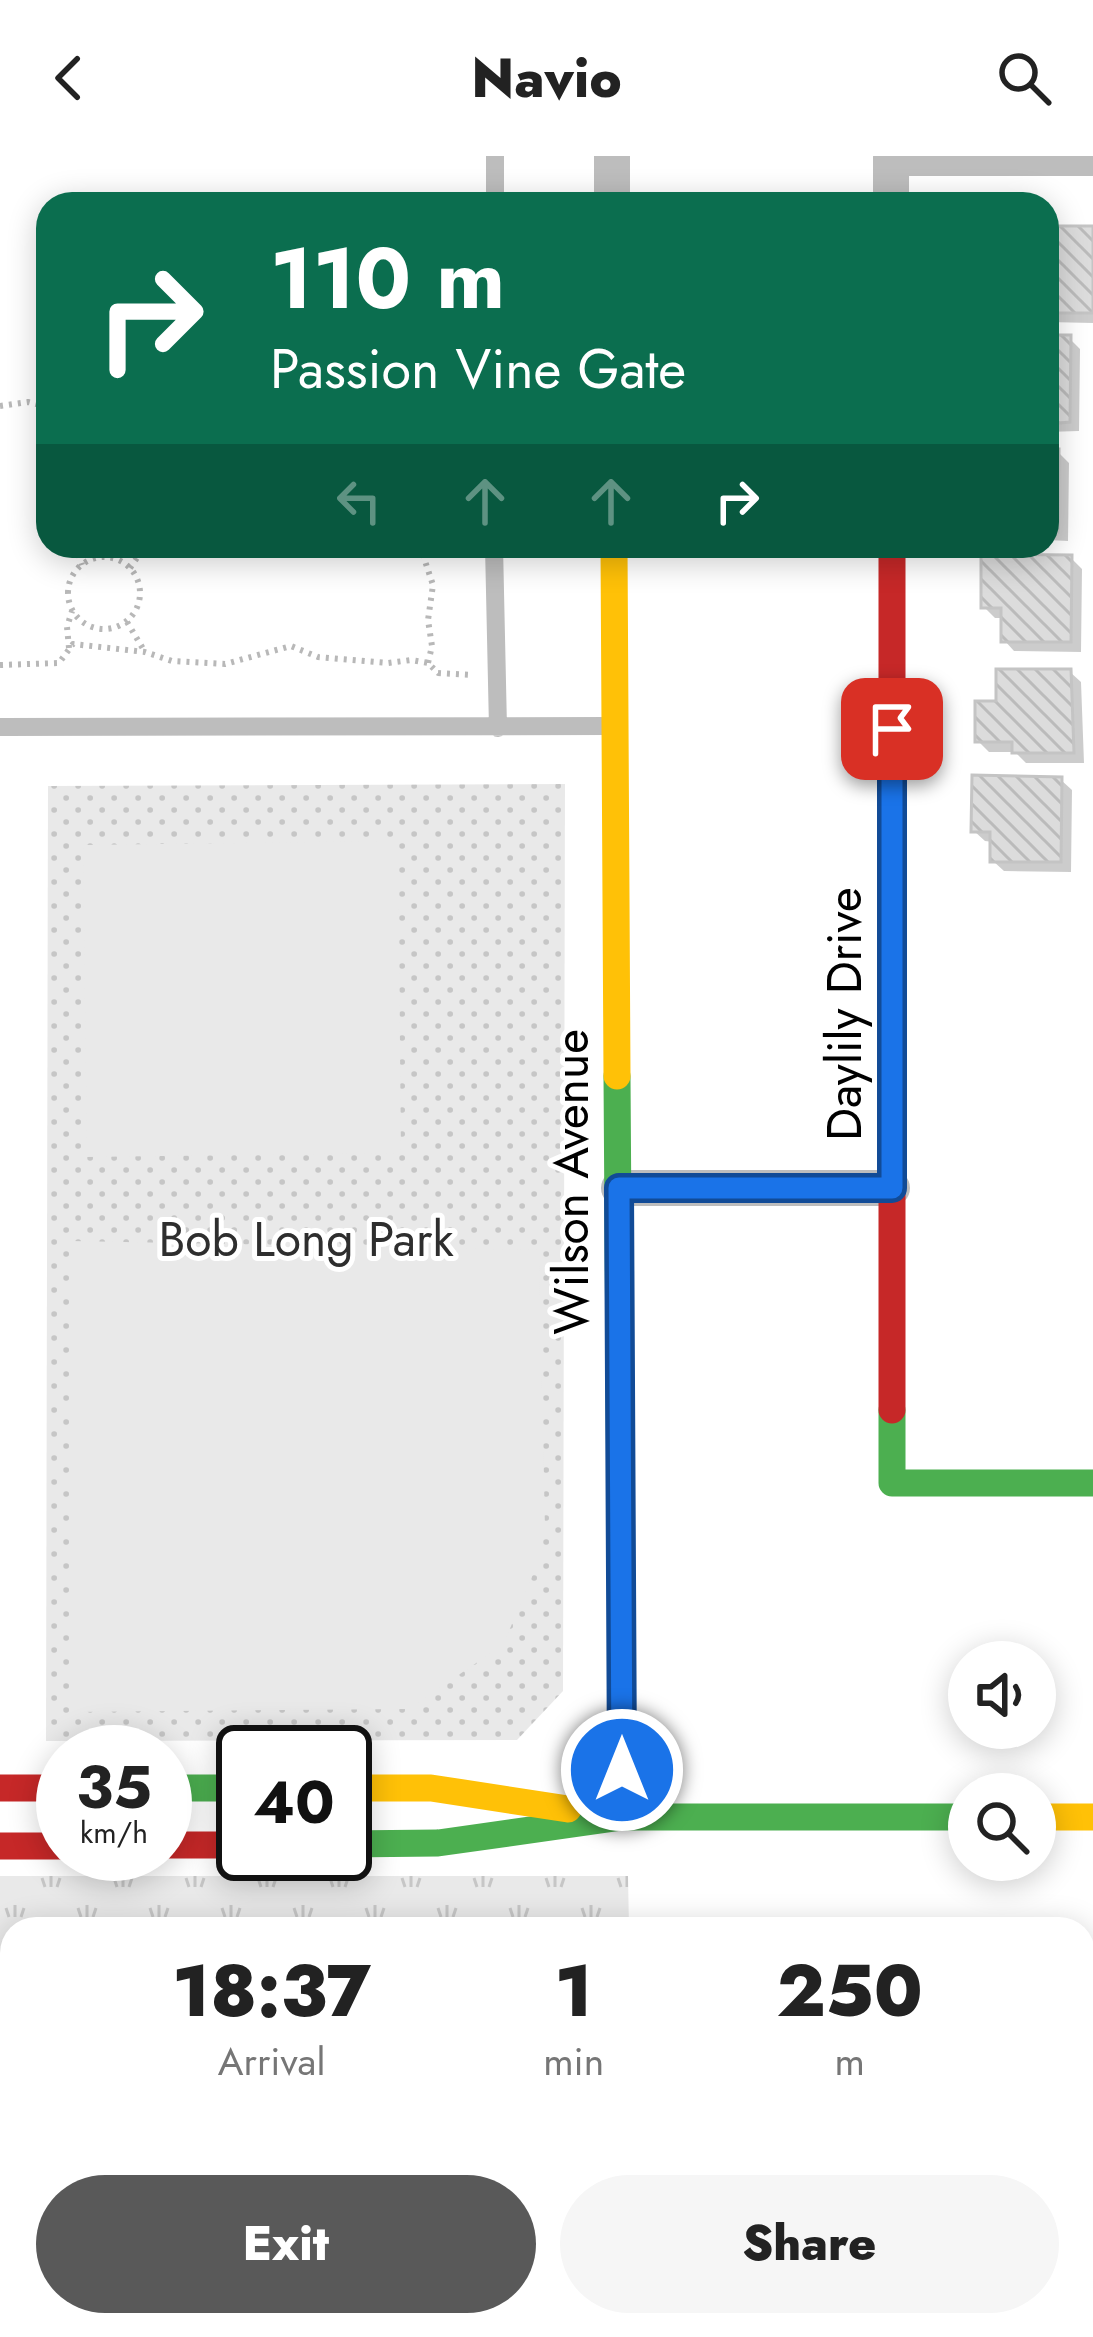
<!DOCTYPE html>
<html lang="en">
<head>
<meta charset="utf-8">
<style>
	body { margin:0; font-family:Jost,sans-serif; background:#f6f6f6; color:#222; height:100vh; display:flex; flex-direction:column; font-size:45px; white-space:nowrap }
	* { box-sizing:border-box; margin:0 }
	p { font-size:39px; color:#767676 }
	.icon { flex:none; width:66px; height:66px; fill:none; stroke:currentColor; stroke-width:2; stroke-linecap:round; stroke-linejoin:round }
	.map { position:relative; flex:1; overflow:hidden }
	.sheet { position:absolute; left:0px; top:1761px; width:1095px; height:420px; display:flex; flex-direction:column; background:#fff; border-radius:36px 36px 0 0; box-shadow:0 6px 30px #0003 }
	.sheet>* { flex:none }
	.banner { position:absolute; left:36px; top:36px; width:1023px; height:366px; border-radius:36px; box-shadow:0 6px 30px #0003; background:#0b6e4f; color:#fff; overflow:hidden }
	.buttons { position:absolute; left:948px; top:1485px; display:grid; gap:24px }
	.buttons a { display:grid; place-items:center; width:108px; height:108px; border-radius:50%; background:#fff; box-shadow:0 6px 30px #0003; font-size:60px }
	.speed { position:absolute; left:36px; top:1569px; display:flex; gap:24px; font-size:60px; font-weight:700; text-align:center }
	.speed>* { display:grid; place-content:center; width:156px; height:156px; border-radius:50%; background:#fff; box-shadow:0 6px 30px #0003; line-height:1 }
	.speed small { font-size:30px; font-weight:400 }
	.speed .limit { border:6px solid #111; border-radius:18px; background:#fff; color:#111 }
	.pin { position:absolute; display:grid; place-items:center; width:102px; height:102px; color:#fff; margin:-51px; border-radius:24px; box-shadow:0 6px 18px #0006 }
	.me { position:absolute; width:132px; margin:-66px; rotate:0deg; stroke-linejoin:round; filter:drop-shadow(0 0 9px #0008) }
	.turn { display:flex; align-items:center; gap:42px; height:252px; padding:0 36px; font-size:54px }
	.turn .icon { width:156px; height:156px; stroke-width:2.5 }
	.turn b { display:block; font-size:84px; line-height:102px }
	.lanes { display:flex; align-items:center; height:114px; padding:0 36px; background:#0003; justify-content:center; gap:60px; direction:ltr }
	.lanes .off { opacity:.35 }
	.eta { display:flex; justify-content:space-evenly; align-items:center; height:204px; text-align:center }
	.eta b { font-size:72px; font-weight:800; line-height:84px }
	.button { display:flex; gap:24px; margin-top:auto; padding:24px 36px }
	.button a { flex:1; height:138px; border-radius:72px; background:#595959; color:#fff; font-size:48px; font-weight:800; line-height:138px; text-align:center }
	.button a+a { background:#f6f6f6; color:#222 }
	header { display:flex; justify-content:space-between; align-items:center; height:156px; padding:0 36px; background:#fff; font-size:54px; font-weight:800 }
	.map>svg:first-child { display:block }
	.grass { fill:url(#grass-tufts) }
	.park { fill:url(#park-dots) }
	.pitch { fill:#e9e9e9 }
	.shadow { fill:#0003 }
	.building { fill:url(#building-back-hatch); stroke:#c4c4c4; stroke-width:3 }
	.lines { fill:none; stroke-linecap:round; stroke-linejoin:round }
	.path { stroke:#b8b8b8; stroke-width:6; stroke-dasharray:3 6; stroke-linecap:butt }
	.lane { stroke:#bdbdbd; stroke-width:18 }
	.street { stroke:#bdbdbd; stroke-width:36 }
	.fast { stroke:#4caf50; stroke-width:27 }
	.slow { stroke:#ffc107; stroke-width:27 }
	.jam { stroke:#c62828; stroke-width:27 }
	.route-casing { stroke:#114b97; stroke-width:30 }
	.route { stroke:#1a73e8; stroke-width:21 }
	.labels { text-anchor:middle; stroke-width:10; stroke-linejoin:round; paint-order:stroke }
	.street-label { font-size:48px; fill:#000; stroke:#fff }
	.park-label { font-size:48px; fill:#2e2e2e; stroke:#fff }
</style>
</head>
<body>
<header><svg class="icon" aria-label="back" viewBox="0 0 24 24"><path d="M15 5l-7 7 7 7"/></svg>Navio<svg class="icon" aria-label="search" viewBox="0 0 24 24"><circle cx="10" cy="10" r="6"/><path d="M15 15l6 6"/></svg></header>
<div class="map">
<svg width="1093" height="2181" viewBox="0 0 1093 2181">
	<defs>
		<pattern id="grass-tufts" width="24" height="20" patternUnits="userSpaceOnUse" patternTransform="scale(3)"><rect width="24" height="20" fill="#e9e9e9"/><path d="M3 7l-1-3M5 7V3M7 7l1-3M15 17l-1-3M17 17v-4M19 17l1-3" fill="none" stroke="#c6c6c6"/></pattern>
		<pattern id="park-dots" width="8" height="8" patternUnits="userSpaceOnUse" patternTransform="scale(3)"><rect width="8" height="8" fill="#e9e9e9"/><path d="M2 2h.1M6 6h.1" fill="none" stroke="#c6c6c6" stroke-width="1.8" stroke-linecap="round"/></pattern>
		<pattern id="building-back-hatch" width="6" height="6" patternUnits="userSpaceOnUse" patternTransform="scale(3)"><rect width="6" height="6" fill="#dcdcdc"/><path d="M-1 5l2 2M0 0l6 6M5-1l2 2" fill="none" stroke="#bbb"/></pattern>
	</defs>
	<rect width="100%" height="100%" fill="#fff"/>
	<path class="grass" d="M0 1720H628L629 1773H12V2169H634V2181H0Z"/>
	<path class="park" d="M565 628 563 1535 517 1584 46 1585 48 630Z"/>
	<path class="pitch" d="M398 685 401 997 87 1001 83 689Z
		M71 1085 539 1094 545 1373 537 1409 503 1489 408 1553 71 1556Z"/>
	<path class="shadow" d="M1047 73H1093V167L1047 166Z
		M1047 182 1070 183 1080 193 1079 275 1047 276Z
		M1047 296H1058L1069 307 1068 385 1047 384Z
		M1071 402 1082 413 1081 496 1014 495 1004 484V462H995L984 451Z
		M1070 516 1081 526 1084 607H1026L1015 596H989L978 585 999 548Z
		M1061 624 1072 634 1071 716 1004 715 993 705V686L985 685 974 675Z"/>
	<path class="building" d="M1047 70H1093V157H1047Z
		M1047 179H1071L1070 266 1047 268Z
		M1047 293H1059L1058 376 1047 375Z
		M981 398 1072 399 1071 486H1001V452H981Z
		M996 513H1071L1074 597H1012V586H975V545H996Z
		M972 619 1062 621 1061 706H990V676H971Z"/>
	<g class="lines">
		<path class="path" d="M0 250 28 246 48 251
			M76 390 82 409
			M420 390 433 429 428 464 432 490 428 507
			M68 437a36 36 0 1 1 72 0a36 36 0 1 1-72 0Z
			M130 412 145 390
			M127 466 145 496
			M69 492 67 471 72 455
			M0 509 59 507 73 488 145 496 172 505 225 508 291 490 318 501 388 507 411 504 428 507 438 517 473 519"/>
		<path class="lane" d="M495 0V48
			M494 390 498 572
			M0 571 611 570"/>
		<path class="street" d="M612 0V48
			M891 48V2H1093
			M619 1032H892"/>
		<path class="fast" d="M617 920 622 1661
			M892 1254V1327H1093
			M165 1632H243
			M345 1688 438 1687 622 1661H969"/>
		<path class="slow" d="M614 390 617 920
			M345 1632H431L568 1653
			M1035 1661H1093"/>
		<path class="jam" d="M892 390V1254
			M0 1632H63
			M165 1689H243
			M0 1690H63"/>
	</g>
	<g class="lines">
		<defs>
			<path id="route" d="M622 1614 619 1032H892V573"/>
		</defs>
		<use href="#route" class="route-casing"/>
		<use href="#route" class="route"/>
	</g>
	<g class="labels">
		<g class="street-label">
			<text transform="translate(844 858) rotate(-90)" y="17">Daylily Drive</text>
			<text transform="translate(571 1026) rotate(-90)" y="17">Wilson Avenue</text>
		</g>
		<g class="park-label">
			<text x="306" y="1100">Bob Long Park</text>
		</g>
	</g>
</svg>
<div class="buttons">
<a><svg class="icon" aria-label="sound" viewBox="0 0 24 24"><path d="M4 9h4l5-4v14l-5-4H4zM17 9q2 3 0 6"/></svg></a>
<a><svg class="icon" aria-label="search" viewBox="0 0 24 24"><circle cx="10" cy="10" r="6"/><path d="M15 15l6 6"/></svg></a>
</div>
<div class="speed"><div>35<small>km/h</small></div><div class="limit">40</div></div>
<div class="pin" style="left:892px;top:573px;background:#d93025"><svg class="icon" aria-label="arrive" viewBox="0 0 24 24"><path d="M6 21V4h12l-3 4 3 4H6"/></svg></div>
<svg class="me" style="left:622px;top:1614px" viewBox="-20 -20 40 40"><circle r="17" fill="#1a73e8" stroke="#fff" stroke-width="3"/><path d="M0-11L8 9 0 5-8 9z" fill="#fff"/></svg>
<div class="banner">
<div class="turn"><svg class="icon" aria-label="right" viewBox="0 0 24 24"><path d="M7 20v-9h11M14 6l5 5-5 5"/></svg><div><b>110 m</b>Passion Vine Gate</div></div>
<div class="lanes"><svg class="icon off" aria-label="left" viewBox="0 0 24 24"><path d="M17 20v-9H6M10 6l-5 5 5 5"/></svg><svg class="icon off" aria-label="ahead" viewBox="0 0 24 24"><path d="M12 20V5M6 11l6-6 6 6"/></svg><svg class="icon off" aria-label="ahead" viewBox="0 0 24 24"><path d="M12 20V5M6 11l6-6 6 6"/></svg><svg class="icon" aria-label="right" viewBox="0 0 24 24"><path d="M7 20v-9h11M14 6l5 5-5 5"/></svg></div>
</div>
<section class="sheet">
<div class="eta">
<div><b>18:37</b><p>Arrival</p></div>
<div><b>1</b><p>min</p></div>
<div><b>250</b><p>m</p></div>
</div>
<div class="button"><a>Exit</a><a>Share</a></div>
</section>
</div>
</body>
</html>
